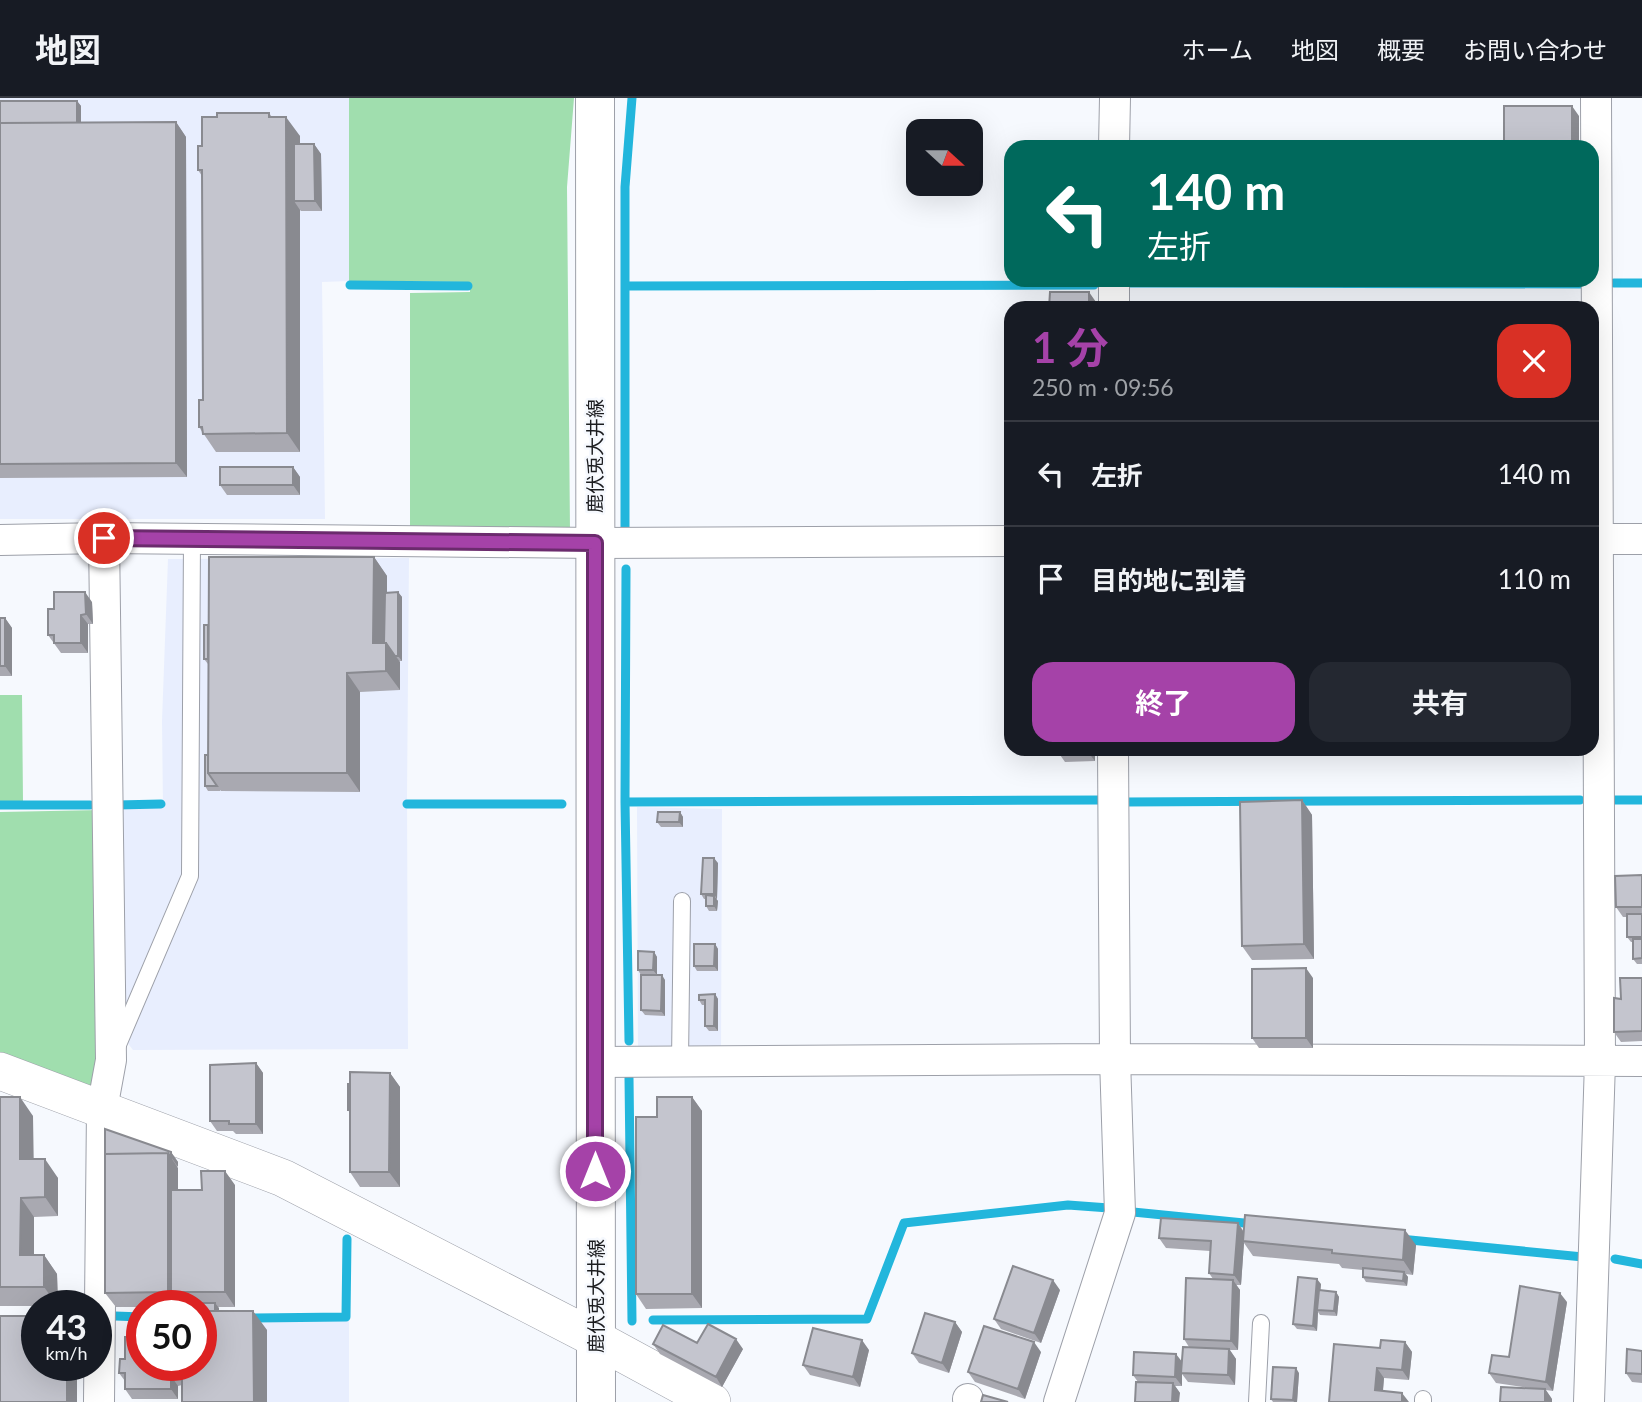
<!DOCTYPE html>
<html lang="ja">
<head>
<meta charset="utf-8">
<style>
	body { margin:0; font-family:Lato,"Noto Sans JP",sans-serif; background:#242831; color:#f1f3f6; height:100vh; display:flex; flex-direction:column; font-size:26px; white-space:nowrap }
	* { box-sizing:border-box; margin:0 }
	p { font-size:23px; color:#9ea1a6 }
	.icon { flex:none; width:38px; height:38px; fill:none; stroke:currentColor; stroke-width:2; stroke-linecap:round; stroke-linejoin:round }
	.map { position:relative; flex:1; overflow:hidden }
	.details { position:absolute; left:1004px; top:203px; width:595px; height:455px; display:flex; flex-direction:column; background:#171b24; border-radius:21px; box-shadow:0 7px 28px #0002 }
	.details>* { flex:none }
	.guide { position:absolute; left:1004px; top:42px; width:595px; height:147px; border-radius:21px; box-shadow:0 7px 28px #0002; background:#00695c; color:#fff; overflow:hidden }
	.needle { width:46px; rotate:111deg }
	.buttons { position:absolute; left:906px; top:21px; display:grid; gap:14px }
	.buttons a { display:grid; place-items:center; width:77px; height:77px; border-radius:14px; background:#171b24; box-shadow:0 7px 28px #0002; font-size:35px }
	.speed { position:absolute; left:21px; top:1192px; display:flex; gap:14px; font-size:35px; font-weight:700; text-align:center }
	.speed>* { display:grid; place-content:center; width:91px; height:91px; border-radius:50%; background:#171b24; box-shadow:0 7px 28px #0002; line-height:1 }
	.speed small { font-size:18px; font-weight:400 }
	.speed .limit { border:10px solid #d22; background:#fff; color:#111 }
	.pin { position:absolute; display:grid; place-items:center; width:60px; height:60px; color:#fff; margin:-30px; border:4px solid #fff; border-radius:50%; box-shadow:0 2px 7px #0007 }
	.me { position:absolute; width:77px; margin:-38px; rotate:0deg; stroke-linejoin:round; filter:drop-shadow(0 0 5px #0008) }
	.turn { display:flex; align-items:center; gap:24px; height:147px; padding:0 28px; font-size:32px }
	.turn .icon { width:91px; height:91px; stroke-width:2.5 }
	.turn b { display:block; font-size:49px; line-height:60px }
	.round { display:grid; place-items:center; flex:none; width:74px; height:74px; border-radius:21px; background:#242831 }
	.headline { display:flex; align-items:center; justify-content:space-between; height:119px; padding:0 28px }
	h1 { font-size:42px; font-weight:700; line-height:52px; color:#a542a8 }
	.primary-button { display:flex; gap:14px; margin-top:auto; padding:14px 28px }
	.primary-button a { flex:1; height:80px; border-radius:21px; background:#a542a8; color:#fff; font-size:28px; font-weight:700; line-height:80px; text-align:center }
	.primary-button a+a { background:#242831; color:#f1f3f6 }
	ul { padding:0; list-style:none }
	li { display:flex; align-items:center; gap:21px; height:105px; padding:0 28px; border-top:2px solid #363941 }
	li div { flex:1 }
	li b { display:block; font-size:26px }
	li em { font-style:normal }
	header { display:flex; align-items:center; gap:42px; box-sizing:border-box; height:98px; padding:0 35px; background:#171b24; border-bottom:2px solid #363941 }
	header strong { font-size:33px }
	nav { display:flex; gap:38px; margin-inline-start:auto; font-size:24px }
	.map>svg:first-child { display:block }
	.built { fill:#e8eefe }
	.green { fill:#a0deae }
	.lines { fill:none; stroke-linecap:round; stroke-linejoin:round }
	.stream { stroke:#22b6dc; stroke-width:9 }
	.service-casing { stroke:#9da0a9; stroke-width:18 }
	.minor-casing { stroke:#9da0a9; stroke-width:32 }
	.tertiary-casing { stroke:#9da0a9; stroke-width:38 }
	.secondary-casing { stroke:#9da0a9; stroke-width:40 }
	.service { stroke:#fff; stroke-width:16 }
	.minor { stroke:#fff; stroke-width:30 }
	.tertiary { stroke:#fff; stroke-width:37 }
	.secondary { stroke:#fff; stroke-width:38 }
	.wall { fill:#a9a9b1 }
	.shaded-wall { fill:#898a90 }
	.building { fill:#c4c5ce; stroke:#898a90; stroke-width:2 }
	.route-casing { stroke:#6b2b6d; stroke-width:18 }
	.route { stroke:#a542a8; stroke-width:12 }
	.labels { text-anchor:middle; stroke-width:5; stroke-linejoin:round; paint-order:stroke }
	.street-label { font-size:19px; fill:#1c1d20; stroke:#f6f9fe }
</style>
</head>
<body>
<header>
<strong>地図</strong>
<nav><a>ホーム</a><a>地図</a><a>概要</a><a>お問い合わせ</a></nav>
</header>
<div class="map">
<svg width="1642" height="1304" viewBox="0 0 1642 1304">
	<rect width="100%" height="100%" fill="#f6f9fe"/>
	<path class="built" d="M0 0H349V183L322 184 325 421H0Z
		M409 460 407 699 408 951 133 952 123 939 122 711 163 709 162 623 168 461Z
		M637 709 722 711 721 956 638 953Z
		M349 1223V1304H192L201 1267V1225Z"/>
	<path class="green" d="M349 0H574L567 89 570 434 410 437V195L470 194V184L349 183Z
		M0 597H22L23 704H0Z
		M101 712 96 992 0 956V714Z"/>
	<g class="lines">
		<path class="stream" d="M1129 185 1582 186
			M1614 185H1642
			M350 187 468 188
			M626 188 1094 187
			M625 429V89L632 0
			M626 471 625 704 629 943
			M1615 702H1642
			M625 704 1101 702
			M1125 704 1580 702
			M407 706H562
			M0 707H90
			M117 707 161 706
			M629 980 632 1223
			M1133 1114 1254 1126
			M1400 1141 1583 1159
			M1615 1161 1642 1166
			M115 1218 142 1219
			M247 1220 346 1219 347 1141
			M653 1222 867 1221 904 1125 1068 1107 1109 1110"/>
		<defs>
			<path id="service" d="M117 949 190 778 192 441
				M680 963 682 803
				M1257 1304 1261 1225
				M1423 1304V1301"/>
			<path id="minor" d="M1114 49 1115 0
				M1114 210V182
				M1592 441H1642
				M0 442 104 440 595 445 1012 443
				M595 964 1115 961 1642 963
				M968 1301 969 1304
				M99 1304 102 1011 111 962 104 440
				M1059 1304 1120 1115 1115 961 1113 651
				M1589 1304 1600 964 1596 0"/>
			<path id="tertiary" d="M0 973 283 1080 596 1241 712 1304"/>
			<path id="secondary" d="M595 0 596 1304"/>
		</defs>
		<use href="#service" class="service-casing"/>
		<use href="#minor" class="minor-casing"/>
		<use href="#tertiary" class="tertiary-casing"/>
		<use href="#secondary" class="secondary-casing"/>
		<use href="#service" class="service"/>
		<use href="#minor" class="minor"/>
		<use href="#tertiary" class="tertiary"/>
		<use href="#secondary" class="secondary"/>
	</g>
	<path class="wall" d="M0 3H77L81 8V25L176 24 186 39 187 379 0 380Z
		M269 15 272 19 300 38V46H314L321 56 322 113H301L300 112V354H216L199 329 203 302 202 78 198 72 202 48 217 19Z
		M293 369 300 379V397H227L220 387Z
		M374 459 387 478V495L398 494 402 499V563H399L400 564V592L360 594V694L221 693 220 692V693H208L205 688 208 657V566L204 561 208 527Z
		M92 504 93 526H88V555H61L48 537 54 511Z
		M0 520H5L12 530V578H0Z
		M1058 651H1098H1095V663L1065 664 1058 654Z
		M1302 702 1312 717 1314 861 1252 862 1242 848Z
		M680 714 683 719V729H661L657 724Z
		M718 765 717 801H716L718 803 717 813H709L706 808V801H704L701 796Z
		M1642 777V866H1637L1633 861V844H1631L1627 839V819H1623L1616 809Z
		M715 846 718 851V873H697L694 868Z
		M654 854 657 859V877L665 882V918L645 917 641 912V877L638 872Z
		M1313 880V950H1259L1252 940Z
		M1642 880V943L1621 944 1614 934Z
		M715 896 718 901V933H709L705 928V907H702L699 902Z
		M256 965 263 975V1036H236L233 1033H217L210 1023Z
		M390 975 400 989V1089H360L350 1074V1015L348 1012Z
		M0 999 33 1018V1061L58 1080V1118L34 1119V1157H44L57 1176 58 1208H0Z
		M692 999 702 1013V1210L646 1211 636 1196 657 1019Z
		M171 1054 178 1064 177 1069 178 1092H202L235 1087V1209H218L219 1213 267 1232V1304H182V1287L178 1288V1301H132L125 1291V1283L119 1275 142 1267H201V1208H180L178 1204V1208H142V1209H116L105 1195Z
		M1238 1125 1244 1134 1416 1147 1413 1177 1406 1176 1408 1179 1407 1188 1366 1184 1363 1179V1172L1342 1170 1339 1166 1253 1158 1244 1145 1241 1187H1236L1240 1192 1238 1252H1230L1236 1261 1235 1287 1188 1284 1182 1276V1288H1175L1180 1295 1138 1284 1133 1277 1182 1264 1189 1249 1184 1241 1213 1181 1209 1175 1210 1153 1166 1150 1159 1140Z
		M1321 1186 1320 1192 1336 1194 1339 1199 1337 1218 1320 1217 1318 1214 1317 1233 1297 1231 1293 1226Z
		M1060 1192 1041 1245 1001 1231 994 1221Z
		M1567 1204 1553 1293 1546 1292 1552 1301 1537 1291 1496 1285 1489 1275 1509 1259Z
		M955 1224 962 1234 949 1275 919 1265 912 1255Z
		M1405 1244 1412 1254 1409 1282 1384 1280 1383 1293 1329 1304 1380 1250Z
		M697 1245 743 1251 722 1289 660 1256 653 1246Z
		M869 1252 860 1289 810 1277 803 1267Z
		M1642 1253V1285L1632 1284 1626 1275Z
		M1041 1254 1025 1301 975 1284 968 1274Z
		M1299 1275 1297 1304H1273L1271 1301Z"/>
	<path class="shaded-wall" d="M77 3 81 8V38L77 33Z
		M1572 8 1579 18V49H1572Z
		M286 19 300 38V103H294L300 112V354L287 335Z
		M176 24 186 39 187 379 176 365Z
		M314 46 321 56 322 113 315 103Z
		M1089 194 1096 204V210H1089Z
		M293 369 300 379V397L293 387Z
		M374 459 387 478V546L400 564V592L386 573 373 545Z
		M85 494 92 504 93 526 86 516Z
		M398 494 402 499V563L398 558Z
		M81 517 88 526V555L81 545Z
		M5 520 12 530V578L5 568Z
		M347 575 360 594V694L347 675Z
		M1088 651H1095V663L1088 654Z
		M1302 702 1312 717 1314 861 1304 846Z
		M680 714 683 719V729L679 724Z
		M714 760 718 765 717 801 714 796Z
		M714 798 718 803 717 813 714 808Z
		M715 846 718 851V873L714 868Z
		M654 854 657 859V877L653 872Z
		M1306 870 1313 880V950L1306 940Z
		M662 877 665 882V918L661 913Z
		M715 896 718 901V933L714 928Z
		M256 965 263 975V1036L256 1026Z
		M390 975 400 989V1089L389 1074Z
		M20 999 33 1018 34 1080 20 1061Z
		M692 999 702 1013V1210L692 1196Z
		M171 1054 178 1064V1069L171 1059Z
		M168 1055 178 1070V1194H171L178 1204V1208L168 1194Z
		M45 1061 58 1080V1118L45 1099Z
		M225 1073 235 1087V1209L225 1194Z
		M21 1100 34 1119V1176L20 1157Z
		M1238 1125 1244 1135 1243 1143 1244 1145 1241 1187 1234 1177Z
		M1405 1132 1416 1147 1413 1177 1403 1162Z
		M44 1157 57 1176 58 1208 44 1189Z
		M1404 1174 1408 1179 1407 1188 1403 1183Z
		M1317 1181 1321 1186 1319 1212H1317L1318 1214 1317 1233 1313 1228Z
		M1053 1182 1060 1192 1041 1245 1034 1235Z
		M1233 1182 1240 1192 1238 1252 1231 1243Z
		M1336 1194 1339 1199 1337 1218 1334 1213Z
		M1560 1195 1567 1204 1553 1293 1546 1284Z
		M215 1205 219 1210V1231L215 1226Z
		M253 1213 267 1232V1304H254Z
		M955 1224 962 1234 949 1275 942 1265Z
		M736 1241 743 1251 722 1289 716 1279Z
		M862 1242 869 1252 860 1289 853 1279Z
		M1034 1244 1041 1254 1025 1301 1018 1291Z
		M1405 1244 1412 1254 1409 1282 1402 1272Z
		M1229 1251 1236 1261 1235 1287 1228 1277Z
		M1176 1256 1183 1265 1181 1275 1182 1276V1288L1175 1279Z
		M67 1267H77V1304H67Z
		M177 1267H184V1287L177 1277Z
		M1296 1270 1299 1275 1297 1304H1294L1293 1302Z
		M1377 1270 1384 1280 1382 1302 1375 1292Z
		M171 1278 178 1288V1301L171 1291Z
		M1173 1285 1180 1295 1179 1304H1172Z
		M1545 1291 1552 1301V1304H1545Z
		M1402 1295 1409 1304H1402Z"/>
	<path class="building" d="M0 3H77V25H0Z
		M1504 8H1572V49H1504Z
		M217 15H269V19H286L287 335 203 336 202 329H199V302H203L202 72H198V48H202V19H217Z
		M176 24V365L0 366V25Z
		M294 46H314L315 103H294Z
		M1050 194H1089V210H1049Z
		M220 369H293V387H220Z
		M209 459H374L373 545H386V573L347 575V675H208Z
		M54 494H85L86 516 81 517V545H54V537H48V511H54Z
		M398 494V558H395L386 545H384L385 495Z
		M0 520H5V568H0Z
		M204 527H208V561H204Z
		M1058 651H1088V654H1058Z
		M205 657H208V675L217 688H205Z
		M1302 702 1304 846 1242 848 1240 704Z
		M658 714H680L679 724H657Z
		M703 760H714V796H701Z
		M1642 777V809H1616L1615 778Z
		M706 797 714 798V808H706Z
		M1627 816H1642V839H1627Z
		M1633 841H1642V860L1633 861Z
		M694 846H715L714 868H694Z
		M638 853 654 854 653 872H638Z
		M1306 870V940H1252V871Z
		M641 877H662L661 913 641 912Z
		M1620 880H1642V933L1614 934V900L1621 901Z
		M715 896 714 928H705V902H699V897Z
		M256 965V1026H229V1023H210V967Z
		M350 974 390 975 389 1074H350Z
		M348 986H350V1012H348Z
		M0 999H20V1061H45V1099L21 1100 20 1157H44V1189H0Z
		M657 999H692V1196H636V1019H657Z
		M105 1031 171 1054V1059L168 1055 105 1056V1059Z
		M168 1055V1194L105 1195V1056Z
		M201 1073H225V1194H171V1092H202Z
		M1245 1117 1405 1132 1403 1162 1332 1155V1152L1243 1143Z
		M1161 1120 1238 1125 1234 1177 1209 1175 1211 1143 1159 1140Z
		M1013 1168 1053 1182 1034 1235 994 1221Z
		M1363 1170 1404 1174 1403 1183 1363 1179Z
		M1298 1179 1317 1181 1313 1228 1293 1226Z
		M1186 1180 1233 1182 1231 1243 1184 1241Z
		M1520 1188 1560 1195 1546 1284 1489 1275 1492 1257 1509 1259Z
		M1319 1192 1336 1194 1334 1213 1317 1212Z
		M193 1205H215V1213H201V1208H193Z
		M201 1213H253L254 1304H182V1267H201Z
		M925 1215 955 1224 942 1265 912 1255Z
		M0 1218H37V1267H67V1304H0Z
		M708 1226 736 1241 716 1279 653 1246 663 1227 697 1245Z
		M984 1228 1034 1244 1018 1291 968 1274Z
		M813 1230 862 1242 853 1279 803 1267Z
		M125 1239H142V1267H177V1277L171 1278V1291H125V1275H119L120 1261H125Z
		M1381 1242 1405 1244 1402 1272 1377 1270 1375 1292 1402 1295V1304H1329L1334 1246 1380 1250Z
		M1183 1249 1229 1251 1228 1277 1181 1275Z
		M1627 1251 1642 1253V1276L1626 1275Z
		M1134 1254 1176 1256 1175 1279 1133 1277Z
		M1273 1269 1296 1270 1293 1302 1271 1301Z
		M1136 1284 1173 1285 1172 1304H1135Z
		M1501 1289 1545 1291V1304H1500Z
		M983 1297 1008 1304H981Z"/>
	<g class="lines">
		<defs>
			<path id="route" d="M104 440 595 445V1073"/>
		</defs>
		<use href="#route" class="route-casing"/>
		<use href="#route" class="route"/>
	</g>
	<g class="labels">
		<g class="street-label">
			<text transform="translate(595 358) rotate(-90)" y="7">鹿伏兎大井線</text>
			<text transform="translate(596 1198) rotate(-90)" y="7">鹿伏兎大井線</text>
		</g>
	</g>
</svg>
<div class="buttons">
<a><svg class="needle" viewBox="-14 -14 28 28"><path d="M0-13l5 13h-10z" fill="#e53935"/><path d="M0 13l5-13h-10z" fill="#9ea1a6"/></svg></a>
</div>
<div class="speed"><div>43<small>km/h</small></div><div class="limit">50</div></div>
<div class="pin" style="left:104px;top:440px;background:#d93025"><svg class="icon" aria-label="arrive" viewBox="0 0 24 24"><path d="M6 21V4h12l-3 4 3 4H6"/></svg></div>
<svg class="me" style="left:595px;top:1073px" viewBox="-20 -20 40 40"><circle r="17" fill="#a542a8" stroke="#fff" stroke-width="3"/><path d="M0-11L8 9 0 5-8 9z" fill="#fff"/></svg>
<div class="guide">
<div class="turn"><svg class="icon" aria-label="left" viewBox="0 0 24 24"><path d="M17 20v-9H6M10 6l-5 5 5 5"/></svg><div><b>140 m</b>左折</div></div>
</div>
<section class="details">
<div class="headline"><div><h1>1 分</h1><p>250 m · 09:56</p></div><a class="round" style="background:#d93025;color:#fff"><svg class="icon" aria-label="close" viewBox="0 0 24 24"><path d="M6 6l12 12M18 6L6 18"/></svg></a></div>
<ul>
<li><svg class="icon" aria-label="left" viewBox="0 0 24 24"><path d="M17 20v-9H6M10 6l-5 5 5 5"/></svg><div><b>左折</b></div><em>140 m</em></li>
<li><svg class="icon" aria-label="arrive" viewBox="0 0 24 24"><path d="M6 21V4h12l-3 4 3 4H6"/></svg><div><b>目的地に到着</b></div><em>110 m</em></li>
</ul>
<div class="primary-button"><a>終了</a><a>共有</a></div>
</section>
</div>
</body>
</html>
